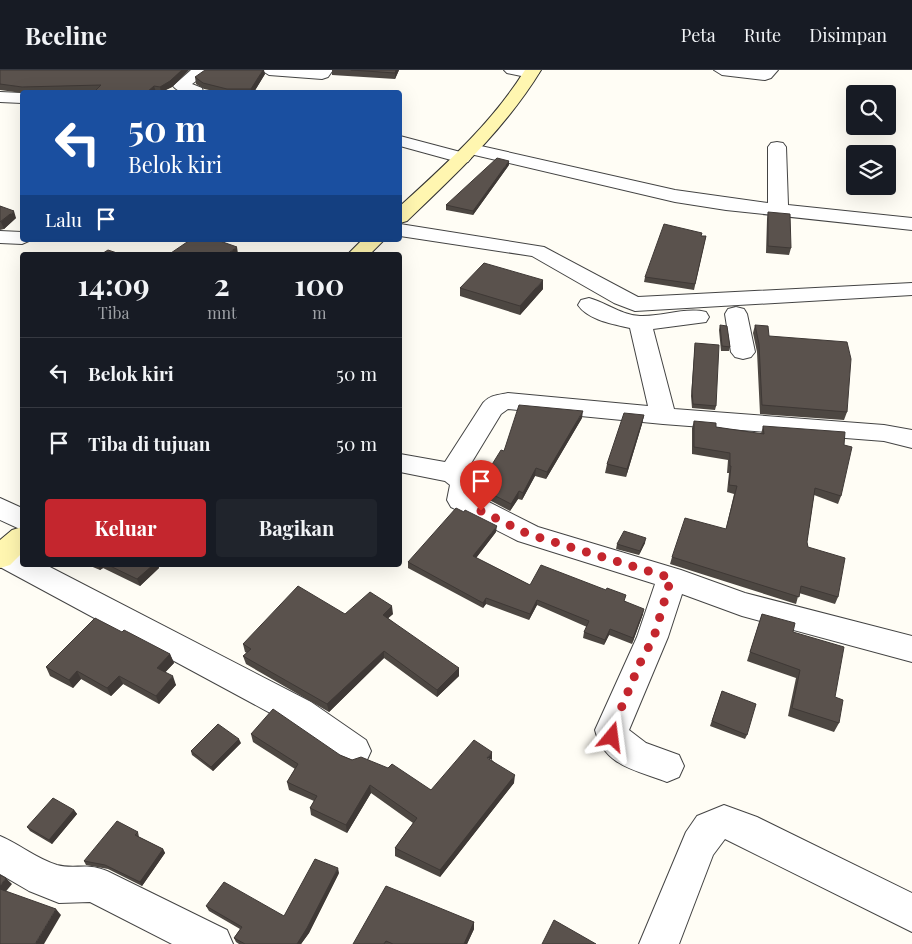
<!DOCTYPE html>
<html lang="id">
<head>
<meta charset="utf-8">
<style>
	body { margin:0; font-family:"Playfair Display",serif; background:#20242c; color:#f1f3f6; height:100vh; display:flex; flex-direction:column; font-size:19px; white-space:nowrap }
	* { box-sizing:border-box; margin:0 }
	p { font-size:16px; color:#9ea1a6 }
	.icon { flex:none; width:28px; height:28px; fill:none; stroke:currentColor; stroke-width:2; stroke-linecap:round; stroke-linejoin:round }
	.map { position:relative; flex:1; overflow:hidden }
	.side { position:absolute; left:20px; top:182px; width:382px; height:315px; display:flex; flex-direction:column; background:#171b24; border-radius:5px; box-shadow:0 5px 20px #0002 }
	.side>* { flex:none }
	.top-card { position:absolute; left:20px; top:20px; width:382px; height:152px; border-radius:5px; box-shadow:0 5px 20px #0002; background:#1a4fa0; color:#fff; overflow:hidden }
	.buttons { position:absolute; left:846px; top:15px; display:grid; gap:10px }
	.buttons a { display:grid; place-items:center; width:50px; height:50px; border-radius:5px; background:#171b24; box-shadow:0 5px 20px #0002; font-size:25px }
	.pin { position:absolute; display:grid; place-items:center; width:42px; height:42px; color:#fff; margin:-51px -21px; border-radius:50% 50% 50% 0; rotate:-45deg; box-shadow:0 0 5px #0007 }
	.pin .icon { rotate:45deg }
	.me { position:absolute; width:55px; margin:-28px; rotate:16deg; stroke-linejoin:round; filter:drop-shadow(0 0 4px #0008) }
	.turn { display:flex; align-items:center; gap:18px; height:105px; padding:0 25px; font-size:22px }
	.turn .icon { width:65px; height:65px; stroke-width:2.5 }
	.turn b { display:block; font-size:35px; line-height:42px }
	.then { display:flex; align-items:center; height:48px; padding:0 25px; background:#0003; gap:10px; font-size:19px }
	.eta { display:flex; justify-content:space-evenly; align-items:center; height:85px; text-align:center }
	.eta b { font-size:30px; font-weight:700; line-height:35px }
	.primary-button { display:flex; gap:10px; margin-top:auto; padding:10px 25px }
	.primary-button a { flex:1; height:58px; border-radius:5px; background:#c4262e; color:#fff; font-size:20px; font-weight:700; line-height:58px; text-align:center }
	.primary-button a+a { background:#20242c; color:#f1f3f6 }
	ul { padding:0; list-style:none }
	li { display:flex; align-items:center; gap:15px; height:70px; padding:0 25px; border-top:1px solid #363941 }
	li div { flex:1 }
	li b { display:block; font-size:19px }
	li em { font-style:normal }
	header { display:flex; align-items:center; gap:30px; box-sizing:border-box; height:70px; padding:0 25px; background:#171b24; border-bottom:1px solid #363941 }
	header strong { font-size:24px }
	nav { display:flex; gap:28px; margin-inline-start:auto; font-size:18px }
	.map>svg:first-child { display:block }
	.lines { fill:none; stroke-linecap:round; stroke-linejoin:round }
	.minor-casing { stroke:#444; stroke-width:2 }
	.secondary-casing { stroke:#333; stroke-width:2 }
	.minor { fill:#fff; fill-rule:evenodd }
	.secondary { fill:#fff6b0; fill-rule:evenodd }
	.wall { fill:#4d4742 }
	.shaded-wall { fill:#3f3936 }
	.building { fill:#5a524d; stroke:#3f3936 }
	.route { stroke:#c4262e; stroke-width:9; stroke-dasharray:0 16.2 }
</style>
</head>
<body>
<header>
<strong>Beeline</strong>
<nav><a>Peta</a><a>Rute</a><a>Disimpan</a></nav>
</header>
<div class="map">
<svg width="912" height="874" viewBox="0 0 912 874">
	<rect width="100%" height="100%" fill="#fffdf5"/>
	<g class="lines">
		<defs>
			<path id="minor" d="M191 0H211L192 14 202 18 203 22C193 22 180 25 173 16Z
				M261 0H333L328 7 322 9 269 5Z
				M504 0H537L539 3 531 8 507 3Z
				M714 0H778L771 8 765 10 722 5Z
				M0 22 22 23V33L0 32Z
				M400 66 468 84 471 88 468 92 462 93 400 76Z
				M777 72 783 73 786 77 788 135 912 148V160L726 140 675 132 466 83 463 79 466 75 472 74 675 120 768 133V77L771 73Z
				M400 154 544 177 638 227 912 213V225L635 241 614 233 532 186 400 166Z
				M0 161 22 162V170H31L22 174 0 173Z
				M589 228C607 233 621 245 640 246 662 247 685 237 706 242L709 247 706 252 653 259 674 339 884 355 912 360V378L884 371 663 354 508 339 501 344 467 400 477 412 475 425 538 457 681 500 745 523 912 566V592L742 546 682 524 668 567 629 660 646 673 679 685 684 696 679 707 667 712C636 700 604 696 595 660L637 567 655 514 518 471 451 437 447 430 450 415 445 411 400 402V384L445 392 483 333C490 325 498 325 508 323L648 336 630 258C613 254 588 250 578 235L581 230Z
				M736 237 744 239 747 244 755 282 751 287 743 289 735 287 731 282 725 244 728 239Z
				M0 428 22 438V460L0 450Z
				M2 474 22 483V495H46L311 632 366 670 371 681 366 692 354 696 342 692 287 652 0 497V475Z
				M724 735 757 747 912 823V862L725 769 713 785 679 874H639L686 762 697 746Z
				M0 766C19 774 37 789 57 795 76 800 85 792 107 801L227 860 233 874H172L90 832 59 833 29 821 0 804Z"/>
			<path id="secondary" d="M525 0H541C505 59 456 104 407 151L400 153V136C446 94 492 53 525 0Z
				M362 170H384L369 185H347Z
				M22 457V483L10 495 0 498V470L12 460Z"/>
		</defs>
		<use href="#minor" class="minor-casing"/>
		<use href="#secondary" class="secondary-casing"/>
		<use href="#minor" class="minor"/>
		<use href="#secondary" class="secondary"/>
	</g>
	<path class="wall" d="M0 0H189L172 17 162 22H96L95 21 22 23 0 20Z
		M332 0H399L395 9 332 5Z
		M265 4 254 22H219L204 19 196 14 195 7Z
		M509 95 473 145 446 140V135Z
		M0 136 16 148 4 159 0 160Z
		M768 142 791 178 789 185 766 183 767 149Z
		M701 166H706L694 220 644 212 645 207Z
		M460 218 543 219 520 245 460 226Z
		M720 255 730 277 729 281H721L719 260Z
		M755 255 847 342 844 350 760 344 757 282 753 263Z
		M695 273 716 336 715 340 692 338 691 326Z
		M644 345 642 354 626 407 605 403 607 394Z
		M582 348 546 409 535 406 522 430 518 429 510 441 478 424V417L504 381Z
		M694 351 716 357 761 364 763 356 841 426 838 434 814 425 807 472 808 477 838 527 835 534 799 523 796 534 670 494 672 487 726 459 734 424 727 422 729 403H727L728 390 692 384V358Z
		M496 462 476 488 530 515 625 531 643 544 632 574 609 565 604 575 583 568 584 562 587 557 537 535 529 550 486 534 483 538 408 498V492Z
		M645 473 639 485 616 479 617 474Z
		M88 495H158L159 498 140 516 103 498 100 500Z
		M345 544H393L388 548 459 606 437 627 384 588 329 642 246 594 243 586 247 583 245 582 243 574Z
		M762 544 793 562 835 627 839 653 834 662 788 646 796 608 747 591Z
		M122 562 170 584 174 593 165 602 176 615 159 634 123 614 111 626 81 609 73 618 50 606 46 597Z
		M722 621 747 665 745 669 710 656Z
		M251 664 340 685 431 720 492 690 514 713 440 807 395 786V778L413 753 371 723 347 763 311 745 310 738 314 731 289 720 287 712 295 699 253 672Z
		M241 673 213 701 192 685 191 681Z
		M74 740 77 744 52 774 30 761 27 757Z
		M138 762 139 767 163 779 165 783 142 816 108 799 86 795 84 791Z
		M339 803 309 863 301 874H239L236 872 234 868 240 859 209 841 206 836 284 846Z
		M474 852V859L467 874H353Z"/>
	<path class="shaded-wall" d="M182 0H189L172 17 161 22 160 17Z
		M263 0H264L265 4 254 22H251V19Z
		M396 0H399L395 9V3Z
		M154 16 156 22H147Z
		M509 91V95L473 145V141Z
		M14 141 16 148 4 159 1 152Z
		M237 177 238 184 230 182Z
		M543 210V219L520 245V236Z
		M583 341 582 348 546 409 547 402Z
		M644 345 642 354 626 407 627 399Z
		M536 398 535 406 522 430 523 423Z
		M519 421 518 429 510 441 511 434Z
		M497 456 496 462 473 492V486Z
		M646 468 645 473 639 485 640 481Z
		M98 495H102L103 498 100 500Z
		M153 495H158L159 498 140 516 137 509Z
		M486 528V534L483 538V533Z
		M537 530V535L529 550 530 544Z
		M392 536 393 544 384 552 383 545Z
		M644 539 643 544 632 574 633 568Z
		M610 559 609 565 604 575 605 570Z
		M384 581V588L329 642 327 634Z
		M170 584 174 593 161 607 157 598Z
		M459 598V606L437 627V620Z
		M77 601 81 609 73 618 69 610Z
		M119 606 123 614 111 626 107 618Z
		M173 606 176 615 159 634 156 626Z
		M239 669 241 673 213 701 211 697Z
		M492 682V690L487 688Z
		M515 705 514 713 440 807V800Z
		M370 715 371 723 347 763 346 755Z
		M74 740 77 744 52 774 49 770Z
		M163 779 165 783 142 816 140 812Z
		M338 798 339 803 309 863 301 874H297Z
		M6 808 12 814 3 825 0 821V816Z
		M56 839 61 845 44 874H35Z
		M474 852V859L467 874H464Z"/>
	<path class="building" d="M0 0H182L170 11 160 17 154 16 147 22H114L95 21 101 15 22 17 0 14Z
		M205 0H263L251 19H227L203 13 195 7Z
		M351 0H396L395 3Z
		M497 88 509 91 473 141 446 135Z
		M0 136 14 141 0 152Z
		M768 142 790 144 791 178 768 176Z
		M664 154 702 163 701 166H706L695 214 645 207Z
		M190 170H217L237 177 230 182 239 185H168Z
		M108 180 123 185H100Z
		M484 193 543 210 520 236 460 218Z
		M720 255 727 256 730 277 722 276Z
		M755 255 768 256 769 266 847 272 851 289 847 342 762 335 759 274Z
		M695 273 719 275 716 336 693 334 692 321Z
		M519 335 583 341 547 402 536 398 523 423 519 421 511 434 478 417 501 380 504 381Z
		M624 343 644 345 627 399 607 394Z
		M694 351 716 353V357L764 364 763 356 845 362 844 375 852 377 841 426 815 418 807 472 808 477 845 488 838 527 801 516 799 527 672 487 685 448 726 459 737 416 729 415 731 396H730V383L694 377Z
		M456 438 464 442 465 440 497 456 473 486 530 515 541 495 606 520 607 518 626 525 624 531 644 539 633 568 610 559 605 570 584 562 589 551 537 530 530 544 486 528 483 533 408 492Z
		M624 461 646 468 640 481 617 474Z
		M108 495H153L137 509Z
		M298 516 345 544 370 522 392 536 383 545 459 598 437 620 384 581 327 634 243 586 251 579 243 574Z
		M762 544 795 553 793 562 844 577 835 627 843 630 839 653 792 638 800 600 750 582Z
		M95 548 122 562 124 560 170 584 157 598 173 606 156 626 119 606 107 618 77 601 69 610 46 597Z
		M722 621 756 634 747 665 712 651Z
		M273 639 340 685 352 690 361 687 388 698 392 694 431 720 474 670 492 682 487 688 515 705 440 800 395 778 417 748 370 715 346 755 310 738 317 726 287 712 298 694 251 664Z
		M218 654 239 669 211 697 191 681Z
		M53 728 74 740 49 770 27 757Z
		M117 751 138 762 135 765 163 779 140 812 105 795 84 791Z
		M315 789 338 798 307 858 297 874H245L234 868 242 857 206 836 224 812 284 846Z
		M0 805 6 808 0 816Z
		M386 816 474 852 464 874H393L386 871 384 874H353Z
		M0 819 56 839 35 874H0Z
		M554 850 596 874H542Z"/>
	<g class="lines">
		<path class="route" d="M481 441 528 464 671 508 654 567 640 593 612 660V667"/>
	</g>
</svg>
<div class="buttons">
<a><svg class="icon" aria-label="search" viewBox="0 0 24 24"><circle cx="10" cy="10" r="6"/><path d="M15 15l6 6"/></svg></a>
<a><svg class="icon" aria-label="layers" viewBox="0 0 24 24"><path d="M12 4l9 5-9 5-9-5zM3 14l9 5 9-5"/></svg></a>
</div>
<div class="pin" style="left:481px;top:441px;background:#d93025"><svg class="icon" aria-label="arrive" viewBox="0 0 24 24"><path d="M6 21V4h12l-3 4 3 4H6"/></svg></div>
<svg class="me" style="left:612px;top:667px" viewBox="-20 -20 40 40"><path d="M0-17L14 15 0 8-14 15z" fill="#c4262e" stroke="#fff" stroke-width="4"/></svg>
<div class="top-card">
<div class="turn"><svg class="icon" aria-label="left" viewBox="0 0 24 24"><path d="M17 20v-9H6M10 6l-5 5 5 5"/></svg><div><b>50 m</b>Belok kiri</div></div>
<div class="then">Lalu<svg class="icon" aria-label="arrive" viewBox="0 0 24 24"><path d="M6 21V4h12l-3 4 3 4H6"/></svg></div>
</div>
<section class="side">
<div class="eta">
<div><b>14:09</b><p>Tiba</p></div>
<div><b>2</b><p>mnt</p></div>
<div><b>100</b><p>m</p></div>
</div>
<ul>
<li><svg class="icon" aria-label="left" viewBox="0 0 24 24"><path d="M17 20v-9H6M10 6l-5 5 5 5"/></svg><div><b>Belok kiri</b></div><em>50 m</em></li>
<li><svg class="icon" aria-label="arrive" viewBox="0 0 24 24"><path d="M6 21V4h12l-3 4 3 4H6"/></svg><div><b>Tiba di tujuan</b></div><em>50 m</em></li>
</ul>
<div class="primary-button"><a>Keluar</a><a>Bagikan</a></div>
</section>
</div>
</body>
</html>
